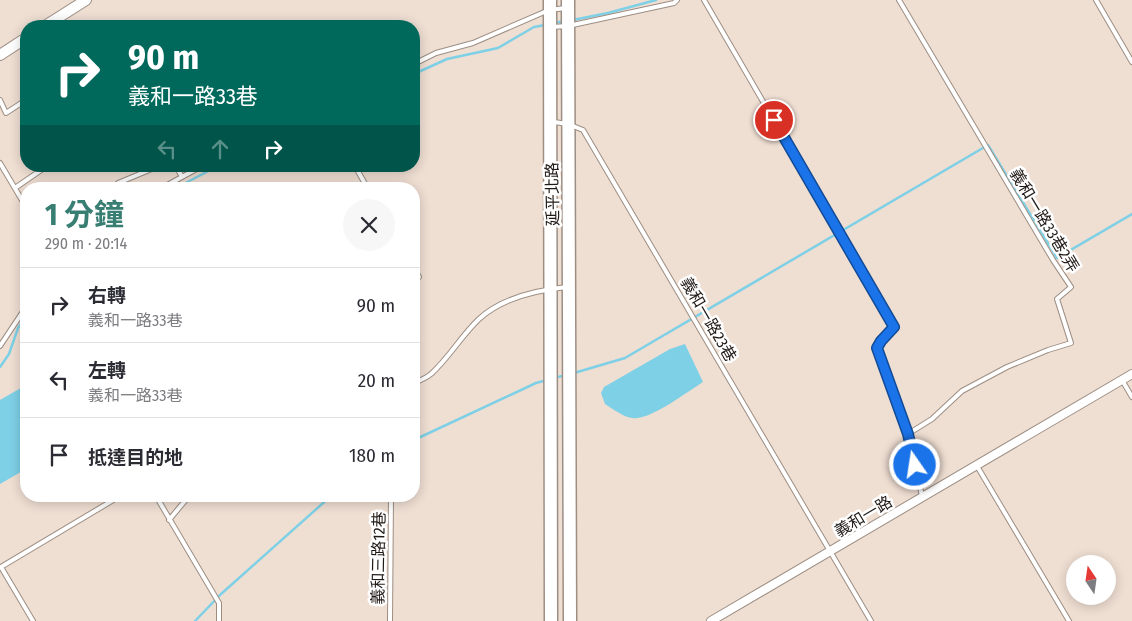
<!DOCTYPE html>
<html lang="zh-TW">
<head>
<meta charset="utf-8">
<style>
	body { margin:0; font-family:"Fira Sans Condensed","Noto Sans TC",sans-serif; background:#f7f7f7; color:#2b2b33; height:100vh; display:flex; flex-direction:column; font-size:19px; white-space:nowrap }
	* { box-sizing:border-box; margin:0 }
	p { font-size:16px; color:#7c7c81 }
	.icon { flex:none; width:28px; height:28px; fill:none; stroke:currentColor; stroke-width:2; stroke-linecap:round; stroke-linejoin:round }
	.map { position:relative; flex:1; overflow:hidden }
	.sheet { position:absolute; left:20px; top:182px; width:400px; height:320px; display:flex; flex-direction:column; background:#fff; border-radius:20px; box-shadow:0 2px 12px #0003 }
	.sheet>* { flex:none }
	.hud { position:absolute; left:20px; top:20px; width:400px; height:152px; border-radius:20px; box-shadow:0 2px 12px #0003; background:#00695c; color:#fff; overflow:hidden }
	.needle { width:32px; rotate:347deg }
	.controls { position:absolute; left:1066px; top:555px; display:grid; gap:10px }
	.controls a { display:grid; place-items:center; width:50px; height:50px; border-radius:50%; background:#fff; box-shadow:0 2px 12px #0003; font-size:25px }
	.pin { position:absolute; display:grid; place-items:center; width:42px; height:42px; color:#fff; margin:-21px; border:2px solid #fff; border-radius:50%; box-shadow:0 1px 5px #0007 }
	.me { position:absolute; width:55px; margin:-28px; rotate:347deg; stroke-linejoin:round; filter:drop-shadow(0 0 4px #0008) }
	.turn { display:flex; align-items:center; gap:18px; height:105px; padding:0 25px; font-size:22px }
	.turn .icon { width:65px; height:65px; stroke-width:2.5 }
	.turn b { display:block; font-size:35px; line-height:42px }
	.lanes { display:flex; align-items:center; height:48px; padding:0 25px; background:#0003; justify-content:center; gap:25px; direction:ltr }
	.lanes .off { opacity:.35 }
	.round { display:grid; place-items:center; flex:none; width:52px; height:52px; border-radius:26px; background:#f7f7f7 }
	.summary { display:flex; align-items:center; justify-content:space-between; height:85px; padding:0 25px }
	h1 { font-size:30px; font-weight:700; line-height:38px; color:#397e73 }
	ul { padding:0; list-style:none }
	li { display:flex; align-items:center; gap:15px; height:75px; padding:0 25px; border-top:1px solid #e1e1e2 }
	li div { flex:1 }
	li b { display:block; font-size:19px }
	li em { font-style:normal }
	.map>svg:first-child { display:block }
	.water { fill:#7ed0e6 }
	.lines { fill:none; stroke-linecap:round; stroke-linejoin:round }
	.stream { stroke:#7ed0e6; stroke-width:2.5 }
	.service-casing { stroke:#9d8e83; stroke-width:6 }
	.minor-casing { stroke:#9d8e83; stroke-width:10 }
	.tertiary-casing { stroke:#9d8e83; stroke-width:12 }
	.primary-casing { stroke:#9d8e83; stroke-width:15 }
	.service { stroke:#fff; stroke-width:4 }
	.minor { stroke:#fff; stroke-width:8 }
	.tertiary { stroke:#fff; stroke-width:10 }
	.primary { stroke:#fff; stroke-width:12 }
	.route-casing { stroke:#114b97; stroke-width:12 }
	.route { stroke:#1a73e8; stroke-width:9 }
	.labels { text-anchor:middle; stroke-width:5; stroke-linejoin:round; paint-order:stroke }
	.street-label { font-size:16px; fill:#201a16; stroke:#fff }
</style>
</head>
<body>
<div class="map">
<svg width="1132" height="621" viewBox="0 0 1132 621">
	<rect width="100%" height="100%" fill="#efded2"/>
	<path class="water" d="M685 344 703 382C687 392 654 417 637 418 627 420 613 409 605 404L601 393 604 387 670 349Z
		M26 385V469L0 484V400Z"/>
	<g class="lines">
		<path class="stream" d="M573 20 608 13 656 0
			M553 23 565 21
			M414 74 447 59 498 48 534 27 545 25
			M174 189 218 166
			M0 367 9 354 18 328 26 317
			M574 373 625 358 988 145 1057 258 1132 214
			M554 378 566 375
			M414 440 536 383 547 380
			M195 621 221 594 331 496"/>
		<defs>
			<path id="service" d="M704 0 894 327 881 341 877 348 908 434 922 496
				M899 0 1053 260 1071 287 1057 299 1071 343 1048 350 1007 367 962 391 932 419 908 434
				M1096 0 1132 62
				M551 27 568 26 674 3 677 0
				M414 64 436 53 473 43 549 10 566 8
				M0 100 6 113 26 100
				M554 122 568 124 583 130 871 621
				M0 163 26 207
				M176 166 182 177
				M355 166 368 189
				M118 183 159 166
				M70 185V189
				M15 188 47 166
				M160 189 202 166
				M414 268 419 277 414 282
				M0 346 26 307
				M1122 380 1132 397
				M414 383C419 381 426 378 431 374 449 358 461 336 479 319 502 298 537 290 567 287
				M977 466 1069 621
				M156 496 219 603V621
				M169 520 189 496
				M33 621 1 567 120 496
				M390 621 391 496"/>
			<path id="minor" d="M711 621 1132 374"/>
			<path id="tertiary" d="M45 26 86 0
				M0 55 26 38"/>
			<path id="primary" d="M550 0 551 621
				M568 0 570 621"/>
		</defs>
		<use href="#service" class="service-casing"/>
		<use href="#minor" class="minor-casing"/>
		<use href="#tertiary" class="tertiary-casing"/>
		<use href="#primary" class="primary-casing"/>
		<use href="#service" class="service"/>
		<use href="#minor" class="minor"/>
		<use href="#tertiary" class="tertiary"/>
		<use href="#primary" class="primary"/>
	</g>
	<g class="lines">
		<defs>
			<path id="route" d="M774 120 894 327 881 341 877 348 908 434 915 465"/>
		</defs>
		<use href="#route" class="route-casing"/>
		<use href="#route" class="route"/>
	</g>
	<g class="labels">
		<g class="street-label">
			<text transform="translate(552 194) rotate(-91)" y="6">延平北路</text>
			<text transform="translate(1045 220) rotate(59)" y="6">義和一路33巷2弄</text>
			<text transform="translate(709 319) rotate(60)" y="6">義和一路23巷</text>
			<text transform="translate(863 516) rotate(-31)" y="6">義和一路</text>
			<text transform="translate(378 558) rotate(-89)" y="6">義和三路12巷</text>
		</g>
	</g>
</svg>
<div class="controls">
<a><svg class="needle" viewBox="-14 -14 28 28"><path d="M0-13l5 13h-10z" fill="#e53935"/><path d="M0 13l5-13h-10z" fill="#7c7c81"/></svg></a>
</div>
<div class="pin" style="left:774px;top:120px;background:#d93025"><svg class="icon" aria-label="arrive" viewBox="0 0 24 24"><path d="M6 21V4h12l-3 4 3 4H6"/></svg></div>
<svg class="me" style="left:915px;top:465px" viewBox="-20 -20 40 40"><circle r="17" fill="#1a73e8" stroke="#fff" stroke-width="3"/><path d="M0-11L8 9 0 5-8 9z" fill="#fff"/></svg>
<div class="hud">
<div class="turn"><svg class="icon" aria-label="right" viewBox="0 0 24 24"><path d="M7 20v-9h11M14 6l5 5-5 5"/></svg><div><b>90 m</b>義和一路33巷</div></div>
<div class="lanes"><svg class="icon off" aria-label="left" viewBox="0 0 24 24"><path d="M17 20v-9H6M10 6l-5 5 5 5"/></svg><svg class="icon off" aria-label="ahead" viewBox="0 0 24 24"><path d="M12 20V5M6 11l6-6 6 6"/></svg><svg class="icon" aria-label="right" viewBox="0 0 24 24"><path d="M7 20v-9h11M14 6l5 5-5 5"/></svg></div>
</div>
<section class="sheet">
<div class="summary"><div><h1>1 分鐘</h1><p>290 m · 20:14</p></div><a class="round"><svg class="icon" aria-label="close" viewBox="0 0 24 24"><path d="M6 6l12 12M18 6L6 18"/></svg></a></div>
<ul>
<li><svg class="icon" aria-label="right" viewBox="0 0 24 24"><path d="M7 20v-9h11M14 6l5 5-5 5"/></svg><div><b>右轉</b><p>義和一路33巷</p></div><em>90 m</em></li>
<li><svg class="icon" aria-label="left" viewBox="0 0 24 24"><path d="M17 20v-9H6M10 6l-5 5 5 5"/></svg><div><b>左轉</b><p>義和一路33巷</p></div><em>20 m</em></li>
<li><svg class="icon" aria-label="arrive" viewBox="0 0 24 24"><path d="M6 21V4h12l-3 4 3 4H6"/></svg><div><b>抵達目的地</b></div><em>180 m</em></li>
</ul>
</section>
</div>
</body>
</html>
